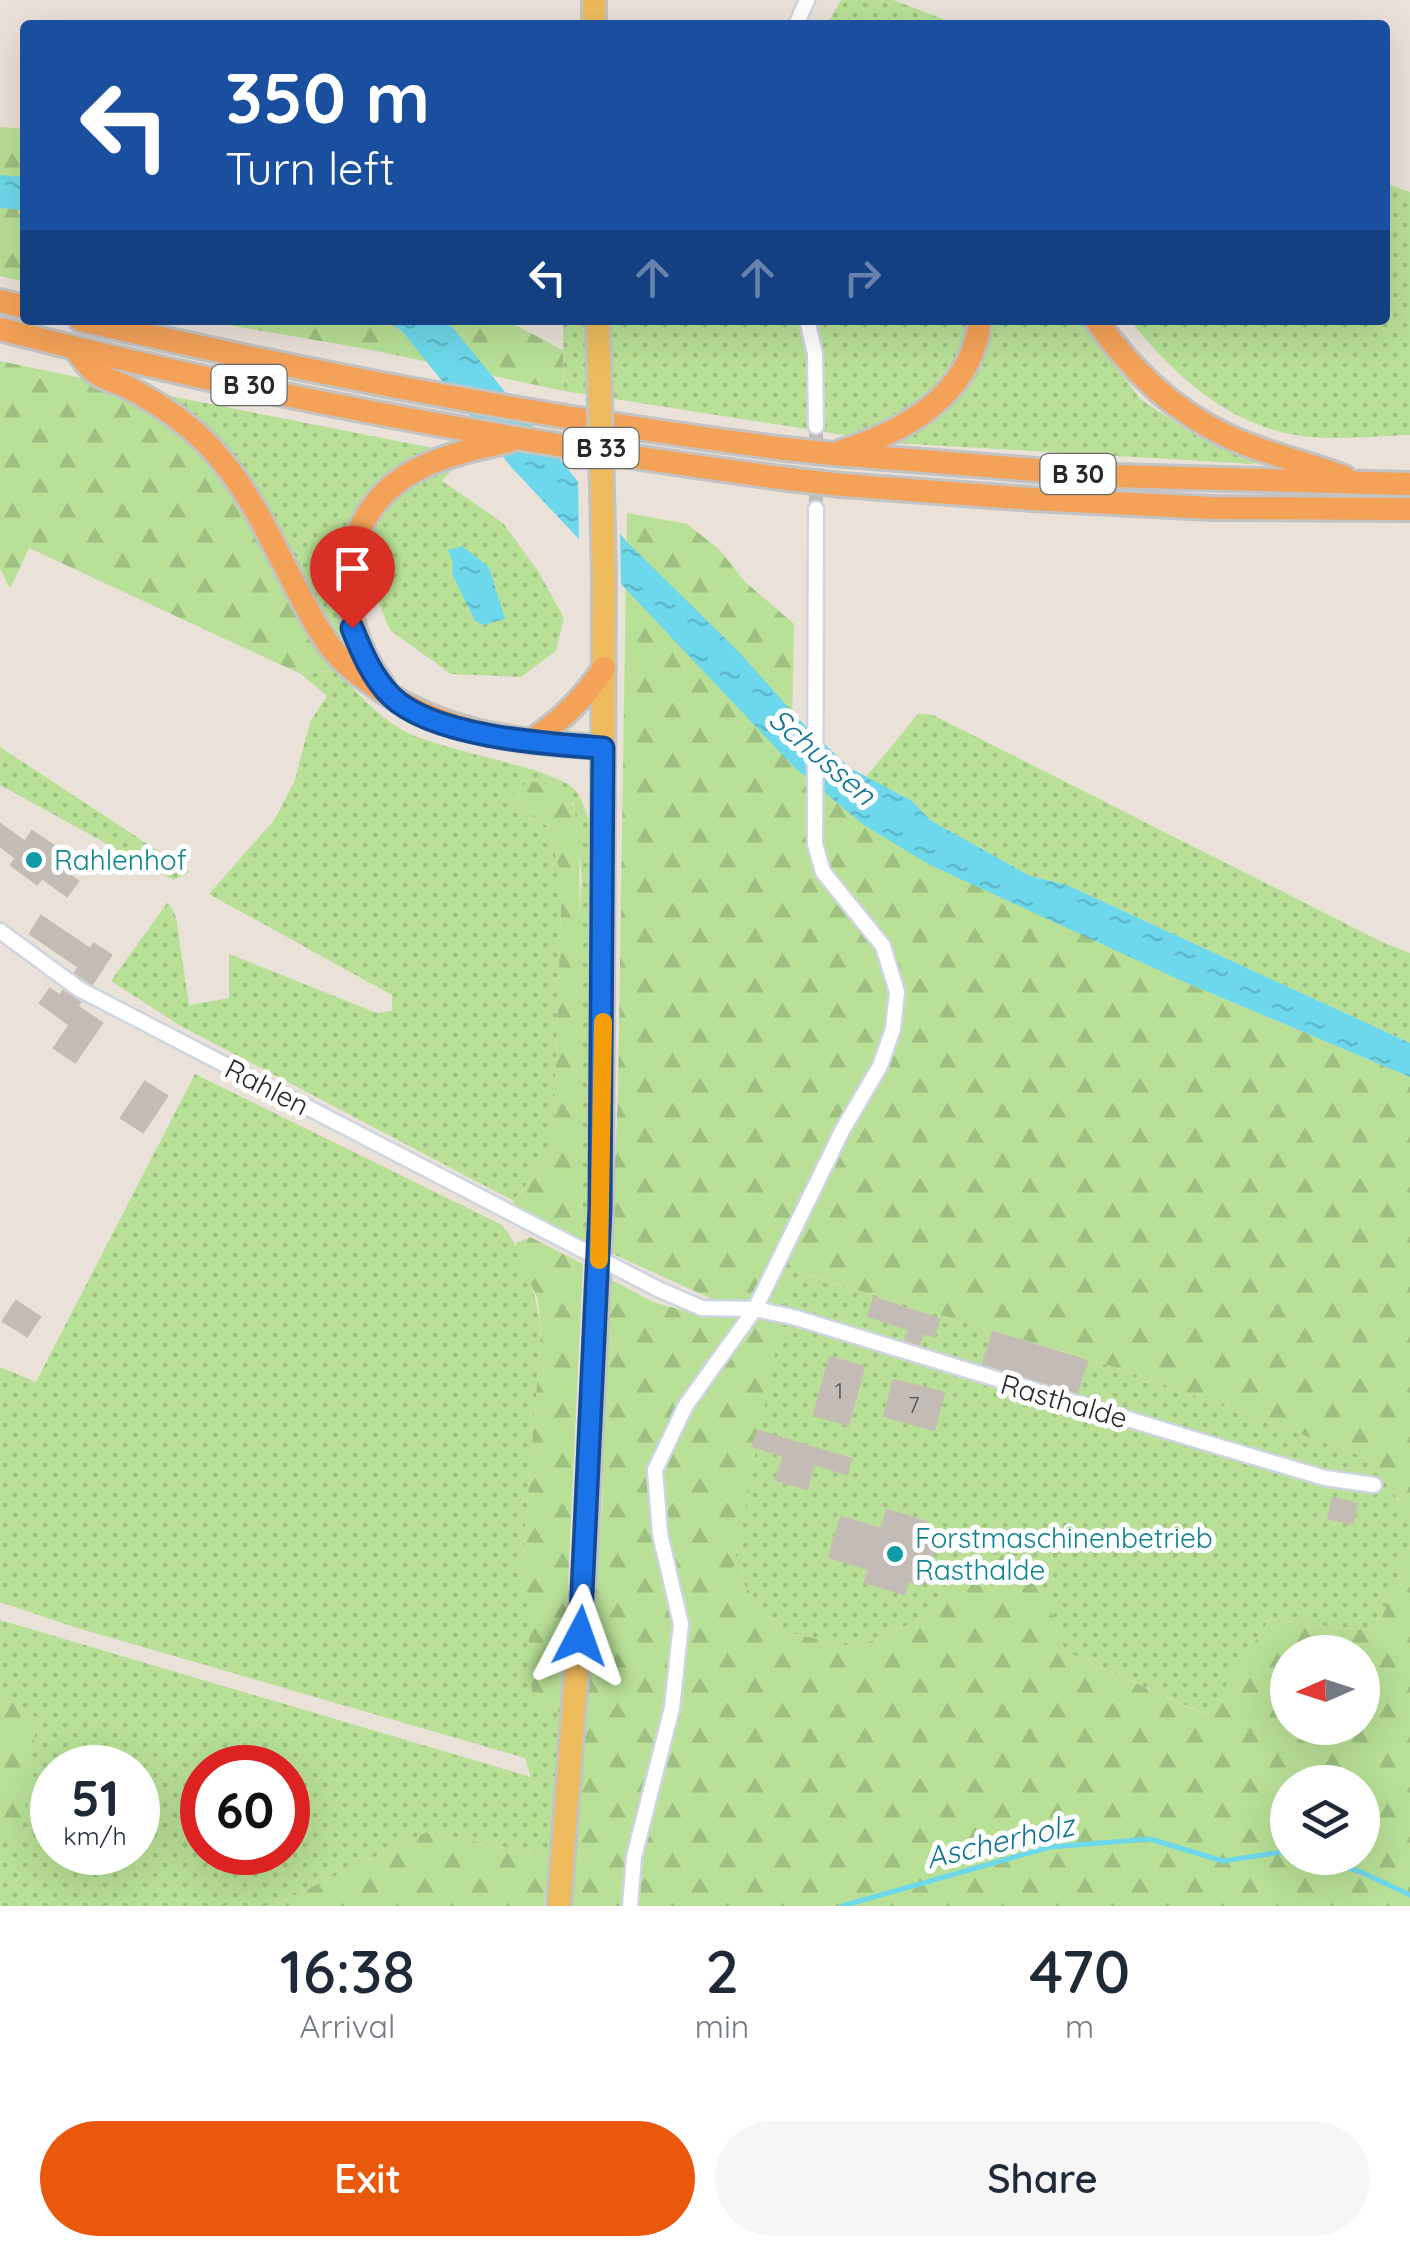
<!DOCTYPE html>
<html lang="en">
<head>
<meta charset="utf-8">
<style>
	body { margin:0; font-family:Quicksand,sans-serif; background:#f6f6f7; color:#1f2937; height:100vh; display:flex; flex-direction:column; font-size:38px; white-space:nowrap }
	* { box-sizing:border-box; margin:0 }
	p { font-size:32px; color:#747a83 }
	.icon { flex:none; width:55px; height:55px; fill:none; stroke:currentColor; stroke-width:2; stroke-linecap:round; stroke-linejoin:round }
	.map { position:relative; height:1906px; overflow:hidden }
	.side { display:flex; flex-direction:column; background:#fff; flex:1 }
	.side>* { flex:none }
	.top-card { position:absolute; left:20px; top:20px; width:1370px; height:305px; border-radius:10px; box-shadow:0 10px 40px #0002; background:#1a4fa0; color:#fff; overflow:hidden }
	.needle { width:65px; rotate:267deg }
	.tools { position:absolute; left:1270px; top:1635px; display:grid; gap:20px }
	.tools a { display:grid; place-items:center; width:110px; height:110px; border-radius:50%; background:#fff; box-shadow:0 10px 40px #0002; font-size:50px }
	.speed { position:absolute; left:30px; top:1745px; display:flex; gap:20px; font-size:50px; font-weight:700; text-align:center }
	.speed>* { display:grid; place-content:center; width:130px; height:130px; border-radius:50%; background:#fff; box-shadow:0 10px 40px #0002; line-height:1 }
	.speed small { font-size:25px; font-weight:400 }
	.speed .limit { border:15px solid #d22; background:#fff; color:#111 }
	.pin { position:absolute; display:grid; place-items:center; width:85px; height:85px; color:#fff; margin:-102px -42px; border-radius:50% 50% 50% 0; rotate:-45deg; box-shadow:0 0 10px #0007 }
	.pin .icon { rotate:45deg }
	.me { position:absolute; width:110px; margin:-55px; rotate:4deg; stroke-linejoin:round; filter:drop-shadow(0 0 8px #0008) }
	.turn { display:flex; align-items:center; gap:35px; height:210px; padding:0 40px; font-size:45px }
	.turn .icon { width:130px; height:130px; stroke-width:2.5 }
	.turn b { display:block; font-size:70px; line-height:85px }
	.lanes { display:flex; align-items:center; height:95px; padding:0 40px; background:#0003; justify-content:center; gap:50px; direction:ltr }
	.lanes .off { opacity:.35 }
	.eta { display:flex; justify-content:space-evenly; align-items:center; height:170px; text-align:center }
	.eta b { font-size:60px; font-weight:600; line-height:70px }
	.action { display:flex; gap:20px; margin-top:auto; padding:20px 40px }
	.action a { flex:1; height:115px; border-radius:60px; background:#ea580c; color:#fff; font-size:40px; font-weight:600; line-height:115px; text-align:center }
	.action a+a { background:#f6f6f7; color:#1f2937 }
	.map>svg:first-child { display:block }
	.grass { fill:url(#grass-dots); fill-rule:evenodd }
	.forest { fill:url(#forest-firs); fill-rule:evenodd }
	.water { fill:url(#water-ripples) }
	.pier { fill:#eae1d9 }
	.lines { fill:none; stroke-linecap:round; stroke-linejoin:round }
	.stream { stroke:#6dd8eb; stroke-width:5 }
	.building { fill:#c2bbb6; stroke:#c5bdb3; stroke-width:2.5 }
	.minor-tunnel { stroke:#c3bcb6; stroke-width:14; stroke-dasharray:14 7; stroke-linecap:butt }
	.minor-casing { stroke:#cfd4e1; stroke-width:19 }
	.primary-casing { stroke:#c3c3c3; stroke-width:28 }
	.trunk-casing { stroke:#c3c3c3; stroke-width:28 }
	.minor { stroke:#fff; stroke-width:14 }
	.primary { stroke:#edbb5b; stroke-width:22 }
	.trunk { stroke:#f4a258; stroke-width:22 }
	.minor-bridge-casing { stroke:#cfd4e1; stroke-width:19; stroke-linecap:butt }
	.primary-bridge-casing { stroke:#c3c3c3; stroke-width:28; stroke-linecap:butt }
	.trunk-bridge-casing { stroke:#c3c3c3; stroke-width:28; stroke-linecap:butt }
	.minor-bridge { stroke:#fff; stroke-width:14 }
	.primary-bridge { stroke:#edbb5b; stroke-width:22 }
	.trunk-bridge { stroke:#f4a258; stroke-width:22 }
	.route-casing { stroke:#114b97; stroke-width:25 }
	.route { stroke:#1a73e8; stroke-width:18 }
	.slow { stroke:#f59e0b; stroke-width:18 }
	.culture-dot { fill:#0f9aa8; stroke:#fff; stroke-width:4 }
	.labels { text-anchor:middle; stroke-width:10; stroke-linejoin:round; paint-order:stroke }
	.number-label { font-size:22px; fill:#4e4d4c }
	.shield { fill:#fff; stroke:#686868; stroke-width:2.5 }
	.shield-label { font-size:25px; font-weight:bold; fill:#282828 }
	.culture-label { font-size:28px; fill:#0d838f; stroke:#fff; text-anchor:start }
	.street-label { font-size:28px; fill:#282828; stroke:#fff }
	.water-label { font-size:30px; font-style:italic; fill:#107593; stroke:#fff }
</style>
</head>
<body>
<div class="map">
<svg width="1410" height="1906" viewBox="0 0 1410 1906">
	<defs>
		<pattern id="grass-dots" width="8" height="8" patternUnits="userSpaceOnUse" patternTransform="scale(2.5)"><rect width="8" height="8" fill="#b8e096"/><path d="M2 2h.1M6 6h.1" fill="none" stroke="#9ec081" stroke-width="1.8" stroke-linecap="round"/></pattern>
		<pattern id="forest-firs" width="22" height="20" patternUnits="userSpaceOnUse" patternTransform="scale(2.5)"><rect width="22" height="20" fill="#b8e096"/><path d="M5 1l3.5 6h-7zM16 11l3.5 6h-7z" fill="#9ec081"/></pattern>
		<pattern id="water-ripples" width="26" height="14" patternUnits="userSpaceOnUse" patternTransform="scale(2.5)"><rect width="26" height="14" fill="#6dd8eb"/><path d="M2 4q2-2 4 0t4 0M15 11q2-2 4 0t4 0" fill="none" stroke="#5eb9ca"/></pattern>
	</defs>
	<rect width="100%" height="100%" fill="#eae1d9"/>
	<path class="grass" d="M841 0H893L959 25H827Z
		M1385 183 1410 192V435C1368 436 1318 443 1277 431 1217 414 1168 369 1130 320H1385Z
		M563 320H1082L1140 399 1200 438 1260 461 1253 464 895 443 564 391Z
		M129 388 458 453 417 469 352 546 365 662 347 668Z
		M452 470 442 481 503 523 538 571 564 618 556 651 521 677 451 674 390 630 366 572 360 612C354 537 377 492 452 470Z
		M336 670C358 694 376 715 404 731 442 752 558 767 577 792 582 800 585 811 589 820L588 1243 582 1241 578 924 582 879 573 802 512 796 548 827 562 879 553 1148 514 1201 181 1026 111 981 168 902 176 917 189 1005 229 998V954L377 1013 392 1011V995L209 894 275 819 295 780 310 722 327 696 301 674Z
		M918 714 933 715 1384 943 1410 953V1043L1067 885 1030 876 949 831 930 820 912 801 866 777Z
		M0 747 190 872 173 880 0 785Z
		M195 1074 502 1225C526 1256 537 1295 541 1334L521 1580 562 1711 551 1857 427 1832 272 1906H0V1841L19 1845 37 1718 0 1695V1620L531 1777 525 1758 74 1627 0 1602V1367L36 1382ZM52 1768H138V1852H52ZM202 1768H288V1852H202Z
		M790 1270 1124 1370 1367 1458 1410 1515V1547L1376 1632 1270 1619 1207 1715 1065 1651 962 1553 930 1616 856 1647 780 1631 733 1570Z"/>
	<path class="forest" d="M0 127 25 129V282L0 276Z
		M199 320H505L563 350 564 391 367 349Z
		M0 361 129 388 208 445 347 668 301 674 29 548 10 589 0 568Z
		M627 513 687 524 720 550 744 581 794 624 792 720 794 767 1061 924 1182 981 1410 1077V1515L1367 1458 1124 1370 791 1270 733 1570 780 1631 856 1647 930 1616 962 1553 1032 1557 1065 1651 1206 1715 1270 1619 1376 1632 1410 1547V1906H570L602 1503 608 1278 653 1302 706 1317 712 1299 611 1253 618 1094ZM1288 1652H1362V1728H1288ZM1288 1782H1362V1858H1288Z
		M528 781C569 785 572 794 579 832L582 1241 510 1207 553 1148 562 879 548 827 512 796Z
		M530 1237 583 1264 562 1711 549 1714 532 1694 527 1604 521 1580 541 1334 538 1300 517 1252 516 1243Z
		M0 1695 37 1718 20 1846 0 1841Z
		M427 1832 551 1857 544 1906H272Z"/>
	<path class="water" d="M0 175 25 177V210L0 208Z
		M385 320H442L454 329 627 542 739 652 807 728 850 768 912 801 930 820 1030 876 1067 885 1410 1043V1077L1182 981 928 864 864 825 794 767 638 602 512 468 402 331Z
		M462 546 489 567 505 619 483 625 475 621 452 574 453 564 448 550Z"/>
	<path class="pier" d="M578 475 620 526 621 592 579 547Z"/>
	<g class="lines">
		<path class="stream" d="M1317 1858 1361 1872 1410 1895
			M842 1906 1050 1847 1150 1839 1223 1861 1288 1851"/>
	</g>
	<path class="building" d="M0 824 25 842 32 831 60 850 51 862 78 881 67 896 42 878 37 884 11 865 16 858 0 846Z
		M41 916 90 949 94 944 111 955 92 984 75 973 79 967 30 934Z
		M50 989 60 996 63 991 80 1002 77 1006 102 1023 75 1062 54 1048 70 1025 40 1003Z
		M145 1082 167 1096 143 1132 121 1118Z
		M874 1298 939 1319 934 1336 923 1333 919 1344 905 1340 909 1329 868 1316Z
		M16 1301 40 1317 27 1336 3 1321Z
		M993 1332 1087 1361 1077 1392 983 1364Z
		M830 1357 864 1367 848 1425 814 1415Z
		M894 1380 944 1393 934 1430 884 1416Z
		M758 1431 851 1459 847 1474 814 1464 807 1489 776 1480 784 1456 753 1446Z
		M1333 1498 1357 1504 1352 1524 1328 1518Z
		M887 1510 926 1522 921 1539 936 1544 923 1585 908 1580 904 1594 865 1582 869 1569 829 1557 841 1517 881 1529Z"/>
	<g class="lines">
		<path class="minor-tunnel" d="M816 426V509"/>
		<defs>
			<path id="minor" d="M796 25 807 0
				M807 320 815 354 816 426
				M0 931 79 989 542 1229
				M660 1290 702 1308 755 1309 793 1317 1210 1444 1325 1478 1374 1485
				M630 1906 634 1857 672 1708 681 1624 660 1534 655 1470 686 1405 755 1309 843 1129 880 1066 893 1029 897 992 883 946 823 872 815 844 816 509"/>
			<path id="primary" d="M594 0V25
				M559 1906 585 1556 601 1209 604 575"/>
			<path id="trunk" d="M0 301 25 307
				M81 320C313 374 549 419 786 449
				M1096 320C1130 369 1172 410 1227 436 1264 454 1306 462 1344 477
				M0 329C259 396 524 444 789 479
				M75 349C81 356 87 366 95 372 104 380 119 382 129 388 158 403 187 423 209 446 262 502 283 573 323 636 339 662 359 675 384 692 452 735 524 743 603 747
				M842 451C906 431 972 394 980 320
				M834 454 1112 476 1410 484
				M842 485 1032 499 1213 508 1410 509
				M383 685C330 616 334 510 420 468 448 454 479 448 509 441
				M531 741C562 720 583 699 604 668"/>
		</defs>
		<use href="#minor" class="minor-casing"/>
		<use href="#primary" class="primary-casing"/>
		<use href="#trunk" class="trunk-casing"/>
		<use href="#minor" class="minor"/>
		<use href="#primary" class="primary"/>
		<use href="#trunk" class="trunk"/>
		<defs>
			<path id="minor-bridge" d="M542 1229 660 1290"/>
			<path id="primary-bridge" d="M598 320 604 575"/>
			<path id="trunk-bridge" d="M786 449 834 454
				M789 479 842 485"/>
		</defs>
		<use href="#minor-bridge" class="minor-bridge-casing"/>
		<use href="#primary-bridge" class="primary-bridge-casing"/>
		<use href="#trunk-bridge" class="trunk-bridge-casing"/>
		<use href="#minor-bridge" class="minor-bridge"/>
		<use href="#primary-bridge" class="primary-bridge"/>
		<use href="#trunk-bridge" class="trunk-bridge"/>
	</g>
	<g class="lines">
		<defs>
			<path id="route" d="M352 628C362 653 372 677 391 696 433 737 547 744 603 748L600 1209 580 1636"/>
		</defs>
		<use href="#route" class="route-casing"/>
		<use href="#route" class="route"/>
		<path class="slow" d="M599 1260 603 1022"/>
	</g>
	<g class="culture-dot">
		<circle cx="34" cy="860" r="10"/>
		<circle cx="895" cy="1554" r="10"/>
	</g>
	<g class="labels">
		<g class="number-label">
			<text x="839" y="1399">1</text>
			<text x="914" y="1413">7</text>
		</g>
		<g class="shield">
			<rect x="211.5" y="365" width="75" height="40" rx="8"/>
			<rect x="563.5" y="428" width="75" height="40" rx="8"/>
			<rect x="1040.5" y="454" width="75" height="40" rx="8"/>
		</g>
		<g class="shield-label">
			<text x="249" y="394">B 30</text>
			<text x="601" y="457">B 33</text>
			<text x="1078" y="483">B 30</text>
		</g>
		<g class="culture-label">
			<text x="54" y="870">Rahlenhof</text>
			<text x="915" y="1548">Forstmaschinenbetrieb<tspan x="915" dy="32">Rasthalde</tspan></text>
		</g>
		<g class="street-label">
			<text transform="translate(267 1087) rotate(27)" y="10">Rahlen</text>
			<text transform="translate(1064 1401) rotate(16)" y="10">Rasthalde</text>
		</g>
		<g class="water-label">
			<text transform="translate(822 757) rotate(41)" y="10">Schussen</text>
			<text transform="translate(1000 1842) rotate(-13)" y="10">Ascherholz</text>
		</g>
	</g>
</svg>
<div class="tools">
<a><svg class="needle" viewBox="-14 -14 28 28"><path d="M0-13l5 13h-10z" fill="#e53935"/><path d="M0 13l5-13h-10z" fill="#747a83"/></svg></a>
<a><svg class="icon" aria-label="layers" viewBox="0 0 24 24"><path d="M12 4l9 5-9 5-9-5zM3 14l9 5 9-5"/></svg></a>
</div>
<div class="speed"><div>51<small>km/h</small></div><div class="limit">60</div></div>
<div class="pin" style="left:352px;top:628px;background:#d93025"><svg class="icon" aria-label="arrive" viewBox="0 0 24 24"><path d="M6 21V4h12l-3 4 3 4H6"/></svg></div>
<svg class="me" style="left:580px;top:1636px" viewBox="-20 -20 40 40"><path d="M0-17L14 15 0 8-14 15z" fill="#1a73e8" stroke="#fff" stroke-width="4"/></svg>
<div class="top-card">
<div class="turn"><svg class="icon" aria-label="left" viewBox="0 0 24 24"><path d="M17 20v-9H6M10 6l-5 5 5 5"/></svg><div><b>350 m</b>Turn left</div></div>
<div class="lanes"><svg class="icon" aria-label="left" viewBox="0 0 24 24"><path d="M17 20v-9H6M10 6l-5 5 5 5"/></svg><svg class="icon off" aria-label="ahead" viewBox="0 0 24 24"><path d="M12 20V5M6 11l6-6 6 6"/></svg><svg class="icon off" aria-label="ahead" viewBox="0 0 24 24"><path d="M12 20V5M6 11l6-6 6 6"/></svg><svg class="icon off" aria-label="right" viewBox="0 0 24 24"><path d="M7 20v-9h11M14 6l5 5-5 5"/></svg></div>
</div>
</div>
<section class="side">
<div class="eta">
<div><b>16:38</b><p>Arrival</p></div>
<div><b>2</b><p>min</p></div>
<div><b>470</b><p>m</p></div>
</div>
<div class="action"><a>Exit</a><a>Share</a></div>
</section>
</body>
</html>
